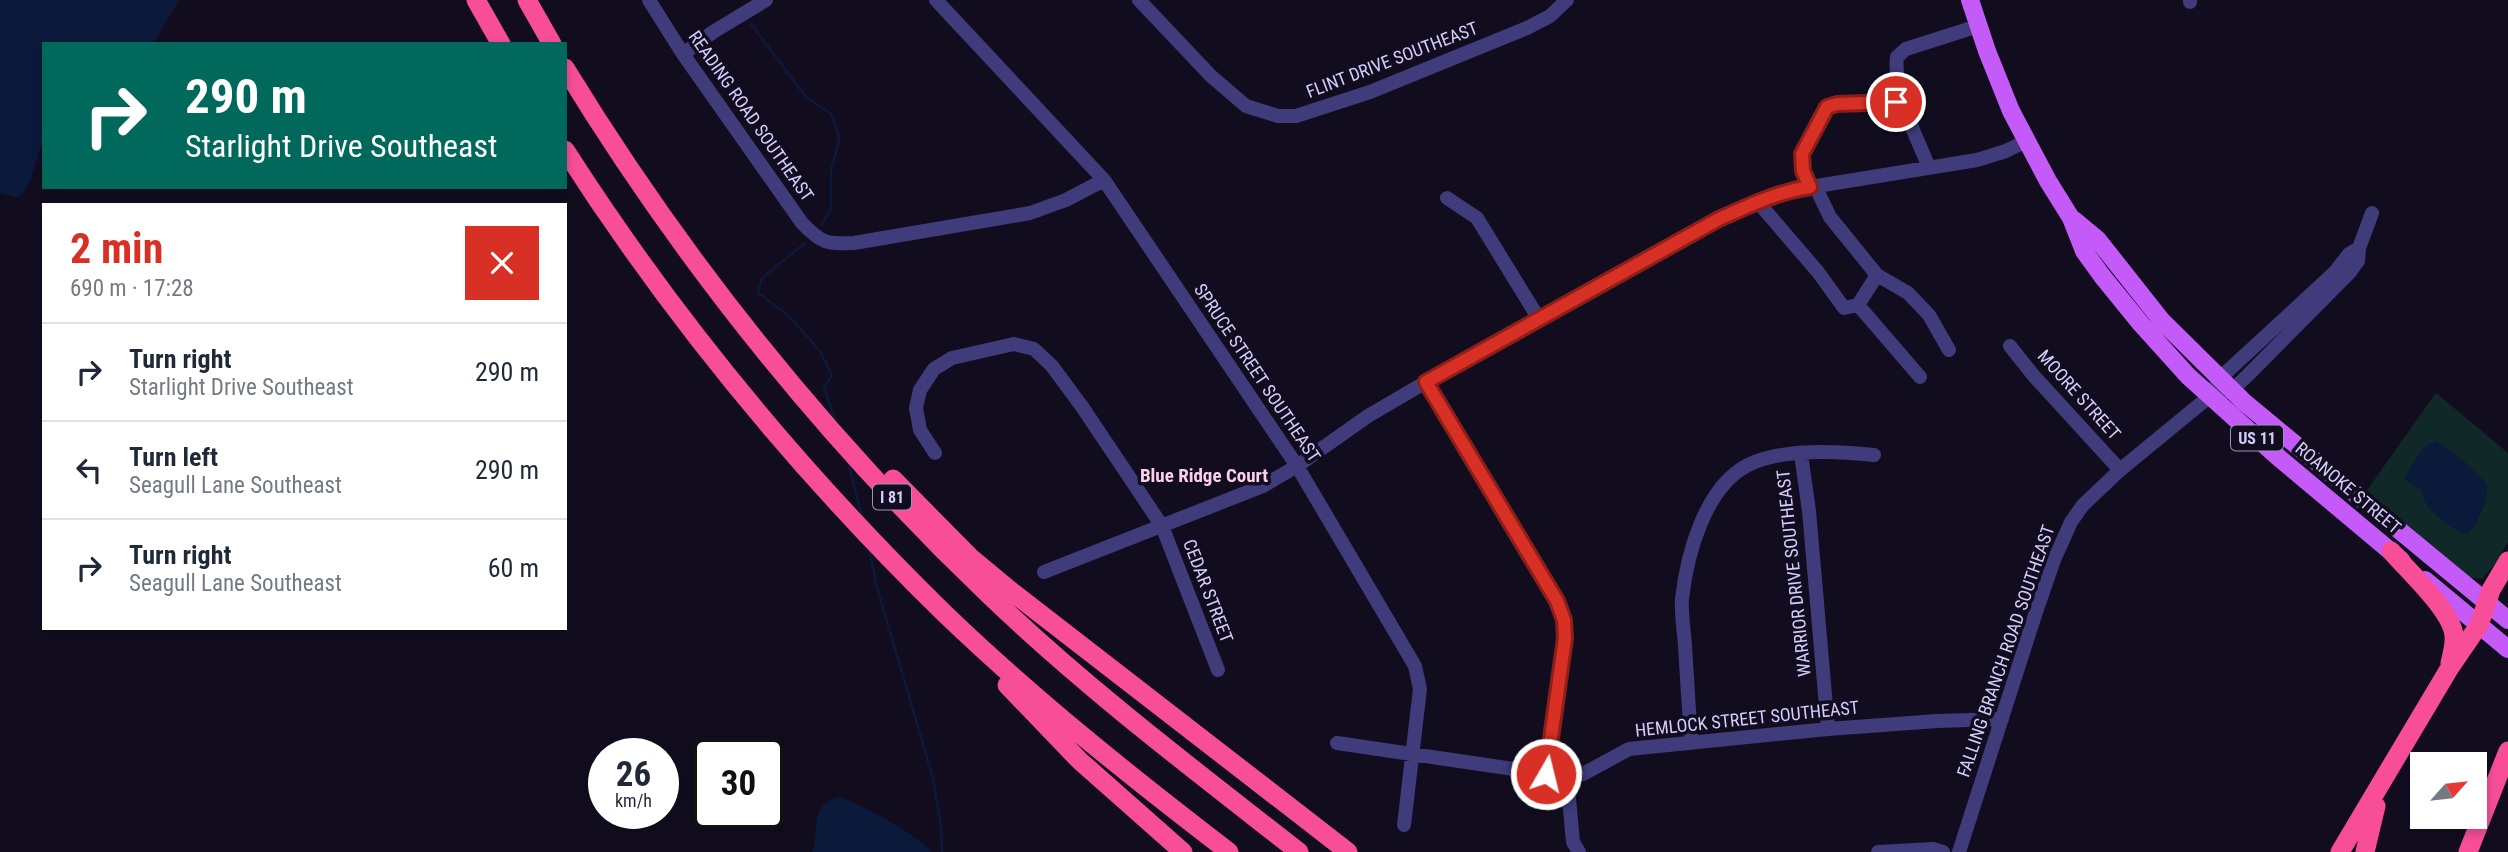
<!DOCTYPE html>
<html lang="en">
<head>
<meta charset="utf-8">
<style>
	body { margin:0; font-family:"Roboto Condensed",sans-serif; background:#f6f6f7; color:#1f2937; height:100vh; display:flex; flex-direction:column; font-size:26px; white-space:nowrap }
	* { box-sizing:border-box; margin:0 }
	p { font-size:23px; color:#747a83 }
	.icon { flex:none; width:38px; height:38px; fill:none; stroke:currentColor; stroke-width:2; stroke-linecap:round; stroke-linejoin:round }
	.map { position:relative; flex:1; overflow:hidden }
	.side { position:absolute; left:42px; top:203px; width:525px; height:427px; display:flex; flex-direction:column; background:#fff; border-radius:0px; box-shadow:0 4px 10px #0003 }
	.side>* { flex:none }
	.guide { position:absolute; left:42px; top:42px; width:525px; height:147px; border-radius:0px; box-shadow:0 4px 10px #0003; background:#00695c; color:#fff; overflow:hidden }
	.needle { width:46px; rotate:63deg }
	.fabs { position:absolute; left:2410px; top:752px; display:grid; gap:14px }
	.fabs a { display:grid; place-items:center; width:77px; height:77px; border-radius:0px; background:#fff; box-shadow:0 4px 10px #0003; font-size:35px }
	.speed { position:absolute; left:588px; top:738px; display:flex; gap:14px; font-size:35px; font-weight:700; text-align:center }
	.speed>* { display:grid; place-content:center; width:91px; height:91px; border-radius:50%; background:#fff; box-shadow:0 4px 10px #0003; line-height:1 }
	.speed small { font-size:18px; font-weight:400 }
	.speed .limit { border:4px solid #111; border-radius:10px; background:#fff; color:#111 }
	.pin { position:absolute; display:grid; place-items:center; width:60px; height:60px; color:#fff; margin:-30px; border:4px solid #fff; border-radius:50%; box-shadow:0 2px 7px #0007 }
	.me { position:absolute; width:77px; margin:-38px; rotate:8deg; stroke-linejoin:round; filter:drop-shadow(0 0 5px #0008) }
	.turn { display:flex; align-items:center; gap:24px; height:147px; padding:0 28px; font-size:32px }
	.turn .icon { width:91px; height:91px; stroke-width:2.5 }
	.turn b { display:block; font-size:49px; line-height:60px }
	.round { display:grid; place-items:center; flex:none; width:74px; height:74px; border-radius:0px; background:#f6f6f7 }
	.head { display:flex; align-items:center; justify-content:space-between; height:119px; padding:0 28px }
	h1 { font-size:42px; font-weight:700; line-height:52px; color:#d93025 }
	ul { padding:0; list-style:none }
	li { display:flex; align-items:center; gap:21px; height:98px; padding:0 28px; border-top:2px solid #e0e1e3 }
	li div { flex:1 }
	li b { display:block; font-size:26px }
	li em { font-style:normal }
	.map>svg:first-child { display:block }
	.green { fill:#112828 }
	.water { fill:#0b1a3a }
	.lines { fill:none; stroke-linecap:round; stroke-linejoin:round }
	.stream { stroke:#0b1a3a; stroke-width:2.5 }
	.minor { stroke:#403b7b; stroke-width:14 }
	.major { stroke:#c45af7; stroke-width:18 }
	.highway { stroke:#f74e97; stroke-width:19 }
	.route-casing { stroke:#8d1f18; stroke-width:18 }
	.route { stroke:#d93025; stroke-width:12 }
	.labels { text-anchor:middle; stroke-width:7; stroke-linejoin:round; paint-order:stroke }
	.shield { fill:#110d1f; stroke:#9a93ba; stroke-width:2 }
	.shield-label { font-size:16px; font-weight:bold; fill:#d5cdfd }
	.street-label { font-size:18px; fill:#d5cdfd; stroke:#110d1f }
	.neighbourhood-label { font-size:19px; font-weight:bold; fill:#fdcfea; stroke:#110d1f }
</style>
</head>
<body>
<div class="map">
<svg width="2508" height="852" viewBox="0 0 2508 852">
	<rect width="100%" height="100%" fill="#110d1f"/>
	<path class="green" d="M2436 393 2508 453V542L2498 560 2482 579 2469 577 2365 493Z"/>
	<path class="water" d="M0 0H179L155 41 149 44H44V136L30 182 22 194 17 197 0 193Z
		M2437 441 2467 464 2487 484C2488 500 2479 524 2467 534 2457 533 2429 512 2425 502 2423 498 2423 494 2421 490L2410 484 2405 479C2411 465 2422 444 2437 441Z
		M837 797C856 800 920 837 932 852H812C821 829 807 809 837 797Z"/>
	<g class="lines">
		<path class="stream" d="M751 24 806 97 831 114 838 133 839 141 831 170V208L822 225
			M805 243 762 278 758 293 789 316 820 351 832 376 824 387 836 423
			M848 462 862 517
			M870 551 876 584 933 778 941 827 942 852"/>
		<path class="minor" d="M649 0 683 54 802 223C822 244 827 244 854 243L1030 213 1066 200 1104 180
			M936 0 1104 180 1297 466 1415 666 1420 689 1404 825
			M1139 0 1211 76 1246 106 1278 116H1296L1370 92 1527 28 1550 16 1567 0
			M2190 2V0
			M683 54 713 32 766 0
			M1929 168C1916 134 1893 94 1897 57L1906 49 1978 26
			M1815 186 1830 217 1877 275 1908 293 1929 315 1949 350
			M1810 187 1803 171 1802 154 1827 107 1837 104 1903 100
			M1447 198 1477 218 1539 319
			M1757 201 1818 272 1844 308 1858 305 1920 377
			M1858 305 1877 275
			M2010 346 2033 375 2120 470
			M1426 382 1557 601 1564 620 1565 638 1546 774
			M2225 392 2231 391 2248 375 2350 272 2358 261 2359 248 2372 213
			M935 453 920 430 916 408 920 390 934 369 952 358 1014 344 1034 349 1052 366 1083 408 1162 526 1218 670
			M1801 454 1809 511 1828 729
			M1044 572 1263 486 1297 466 1368 416 1426 382 1717 220 1757 201 1792 190 1977 160 2006 151 2026 141
			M1691 742C1689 710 1687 678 1685 646 1684 631 1681 614 1682 599 1687 554 1705 487 1748 465 1782 448 1837 451 1874 455
			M1337 743 1567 777 1583 774 1629 749 1828 729 1937 721 2002 719
			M1567 777 1573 842 1579 852
			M1878 852 1933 849 1943 852
			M1959 852 2035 615 2054 560 2071 522 2083 505 2120 470 2210 396 2219 379 2334 273 2349 254 2359 248"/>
		<path class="major" d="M1970 0 1987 51 2011 111 2048 181 2071 218 2084 251 2102 276 2141 324 2188 376 2278 457 2401 560
			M2074 220 2098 240 2162 321 2244 402 2508 620
			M2425 580 2508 649"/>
		<path class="highway" d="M476 0 501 44
			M527 0 552 44
			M565 68C683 261 826 439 989 595 1086 688 1193 769 1299 852
			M565 150C672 317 800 472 942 611 1032 698 1130 776 1229 852
			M893 479 970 557 1011 591 1348 852
			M2391 551C2409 572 2451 610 2454 635 2455 644 2452 654 2450 663
			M1007 685 1080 761 1183 852
			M2340 852 2449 669 2479 625 2491 590 2508 561
			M2365 852 2376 806
			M2468 852 2508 751"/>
	</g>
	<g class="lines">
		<defs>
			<path id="route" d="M1546 774 1565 638 1564 620 1557 601 1426 382 1717 220C1748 206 1776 192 1810 187L1803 171 1802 154 1827 107 1837 104 1896 102"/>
		</defs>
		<use href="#route" class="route-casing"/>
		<use href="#route" class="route"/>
	</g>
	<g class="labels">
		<g class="shield">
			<rect x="2231" y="425.5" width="52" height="25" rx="5"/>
			<rect x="873" y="484.5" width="38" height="25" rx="5"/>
		</g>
		<g class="shield-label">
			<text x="2257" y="444">US 11</text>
			<text x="892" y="503">I 81</text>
		</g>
		<g class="street-label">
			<text transform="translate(1392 60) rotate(-21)" y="6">FLINT DRIVE SOUTHEAST</text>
			<text transform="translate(751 116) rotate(55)" y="6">READING ROAD SOUTHEAST</text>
			<text transform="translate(1257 373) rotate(56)" y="6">SPRUCE STREET SOUTHEAST</text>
			<text transform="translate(2079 395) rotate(48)" y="6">MOORE STREET</text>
			<text transform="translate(2348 488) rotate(40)" y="6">ROANOKE STREET</text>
			<text transform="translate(1794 573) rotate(-96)" y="6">WARRIOR DRIVE SOUTHEAST</text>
			<text transform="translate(1208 591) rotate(69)" y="6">CEDAR STREET</text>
			<text transform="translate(2006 651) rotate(-71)" y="6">FALLING BRANCH ROAD SOUTHEAST</text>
			<text transform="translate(1747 719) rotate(-6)" y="6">HEMLOCK STREET SOUTHEAST</text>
		</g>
		<g class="neighbourhood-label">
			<text x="1204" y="482">Blue Ridge Court</text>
		</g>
	</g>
</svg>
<div class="fabs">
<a><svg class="needle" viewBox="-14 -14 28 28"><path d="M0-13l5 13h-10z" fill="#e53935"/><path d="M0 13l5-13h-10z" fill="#747a83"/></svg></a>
</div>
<div class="speed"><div>26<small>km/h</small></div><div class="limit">30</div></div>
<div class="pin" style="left:1896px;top:102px;background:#d93025"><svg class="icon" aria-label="arrive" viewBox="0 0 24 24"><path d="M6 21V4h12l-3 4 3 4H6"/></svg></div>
<svg class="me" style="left:1546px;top:774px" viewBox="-20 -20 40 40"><circle r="17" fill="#d93025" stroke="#fff" stroke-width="3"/><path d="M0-11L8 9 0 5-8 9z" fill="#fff"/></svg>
<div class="guide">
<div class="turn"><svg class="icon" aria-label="right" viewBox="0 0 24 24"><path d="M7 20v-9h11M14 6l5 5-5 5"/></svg><div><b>290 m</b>Starlight Drive Southeast</div></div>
</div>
<section class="side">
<div class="head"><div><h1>2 min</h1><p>690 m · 17:28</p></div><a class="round" style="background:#d93025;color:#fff"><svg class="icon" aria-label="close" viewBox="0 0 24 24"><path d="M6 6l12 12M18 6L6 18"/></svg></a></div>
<ul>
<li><svg class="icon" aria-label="right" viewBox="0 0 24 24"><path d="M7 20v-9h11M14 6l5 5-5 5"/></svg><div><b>Turn right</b><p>Starlight Drive Southeast</p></div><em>290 m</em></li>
<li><svg class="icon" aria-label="left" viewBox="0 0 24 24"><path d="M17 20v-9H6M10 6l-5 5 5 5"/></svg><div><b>Turn left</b><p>Seagull Lane Southeast</p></div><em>290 m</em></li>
<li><svg class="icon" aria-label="right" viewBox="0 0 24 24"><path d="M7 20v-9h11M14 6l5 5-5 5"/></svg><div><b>Turn right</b><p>Seagull Lane Southeast</p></div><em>60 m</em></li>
</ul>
</section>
</div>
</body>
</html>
